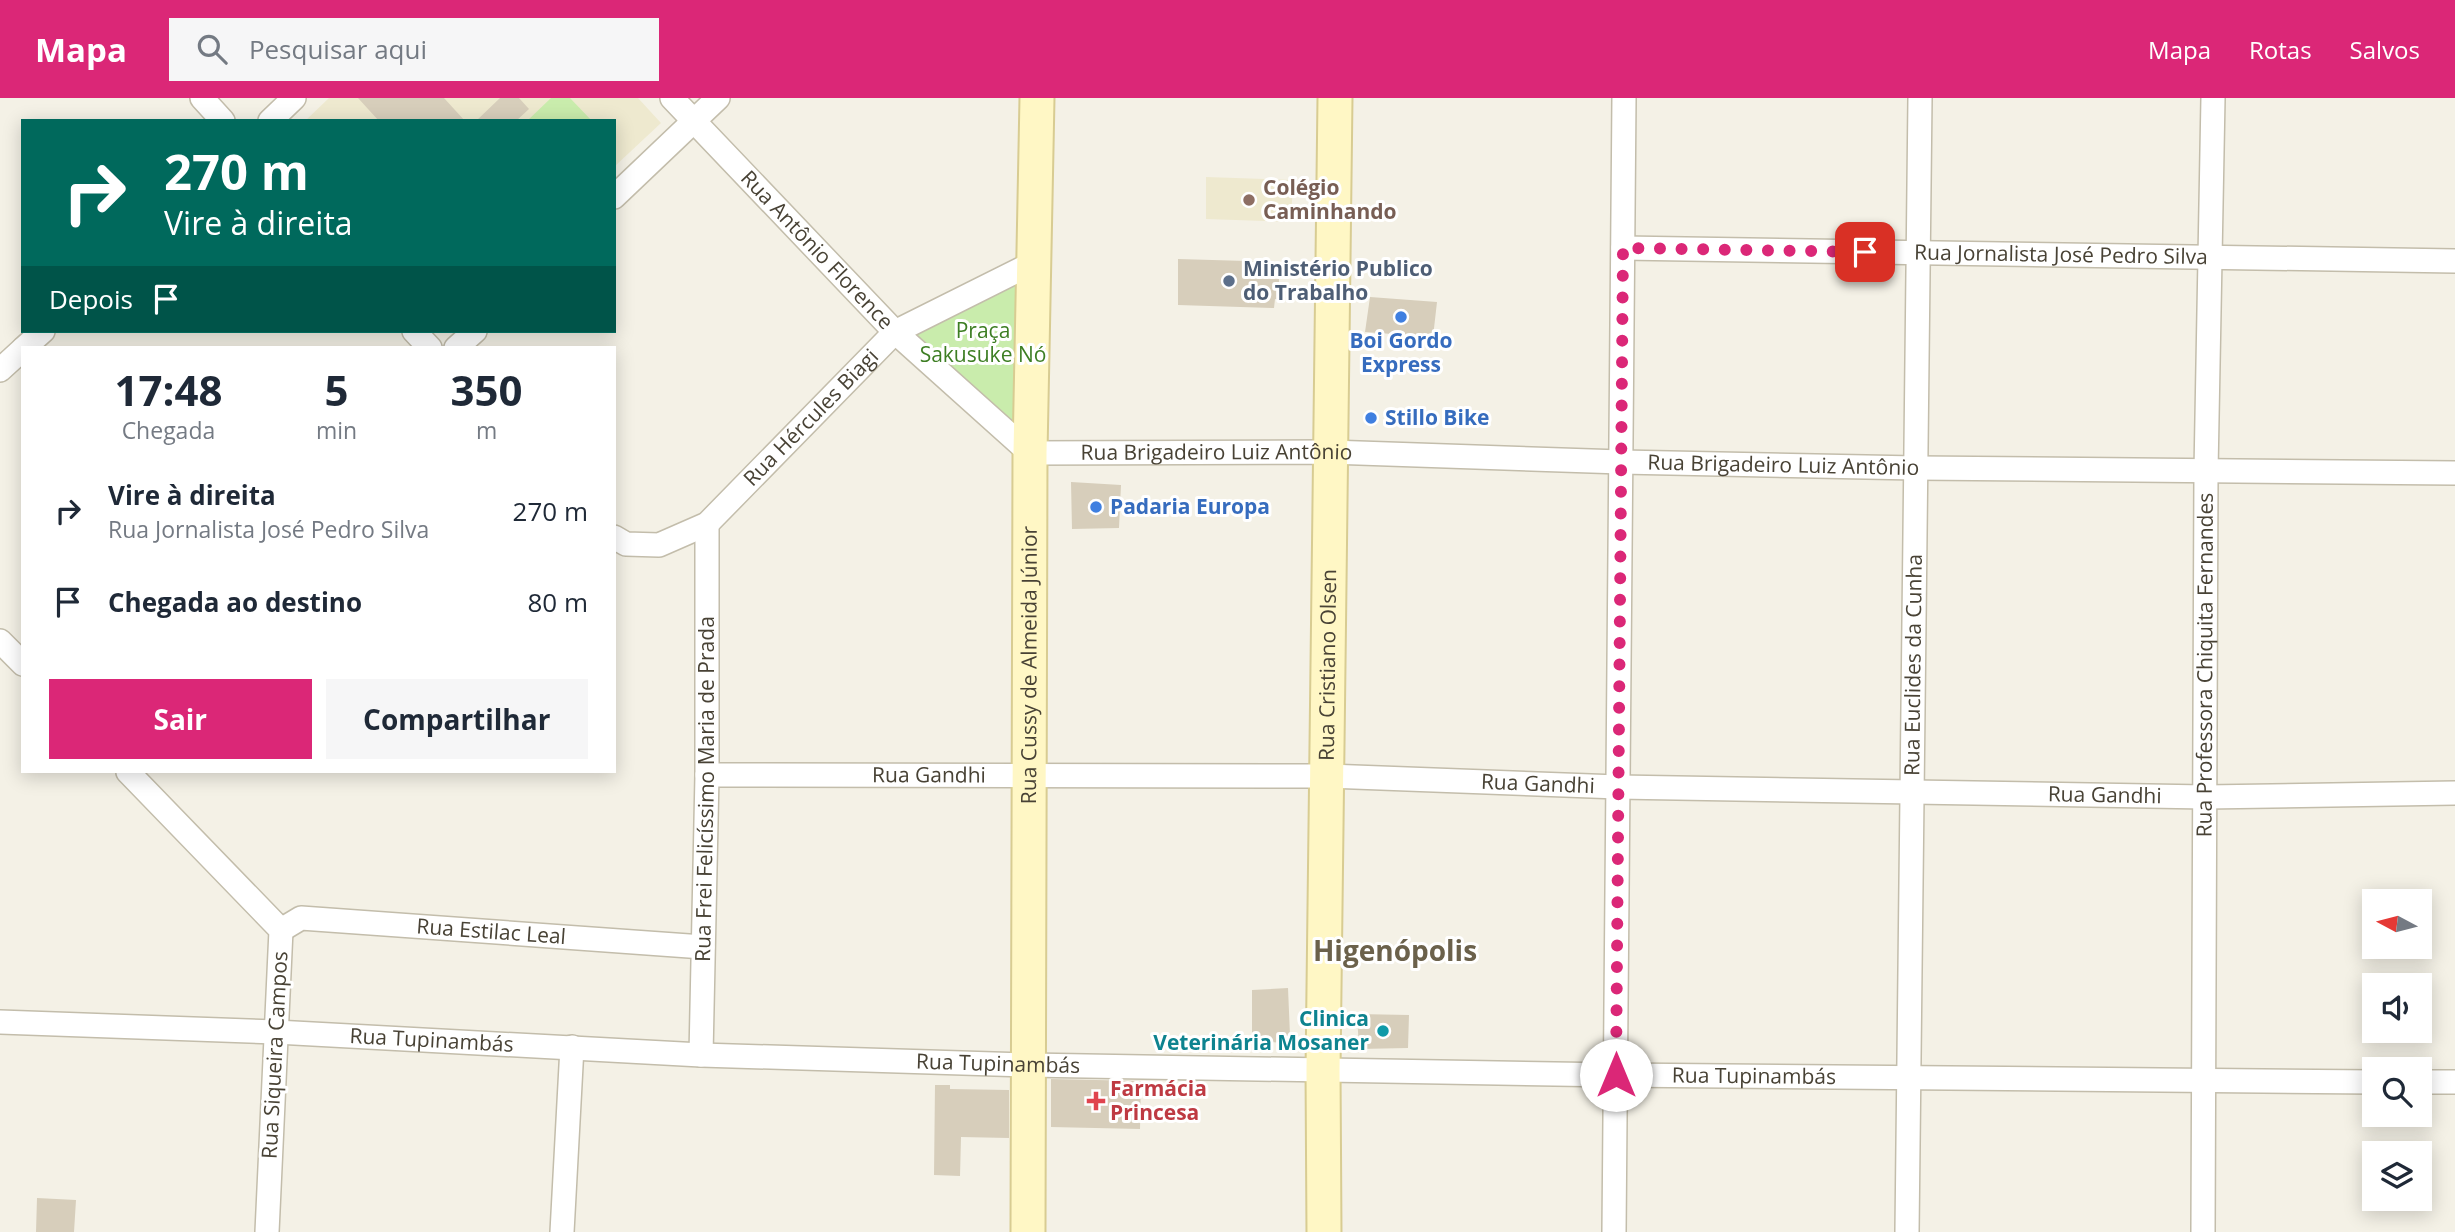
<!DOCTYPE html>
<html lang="pt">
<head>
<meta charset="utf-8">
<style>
	body { margin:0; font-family:"Open Sans",sans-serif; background:#f6f6f7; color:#1f2937; height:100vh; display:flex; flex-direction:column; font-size:26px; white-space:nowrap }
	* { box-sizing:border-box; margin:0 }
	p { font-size:23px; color:#747a83 }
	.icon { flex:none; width:38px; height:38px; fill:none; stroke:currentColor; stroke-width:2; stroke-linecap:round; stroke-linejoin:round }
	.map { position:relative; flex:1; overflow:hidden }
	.drawer { position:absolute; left:21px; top:248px; width:595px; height:427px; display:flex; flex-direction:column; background:#fff; border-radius:0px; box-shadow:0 4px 18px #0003 }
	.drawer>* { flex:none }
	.guide { position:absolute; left:21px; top:21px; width:595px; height:214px; border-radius:0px; box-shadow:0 4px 18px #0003; background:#00695c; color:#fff; overflow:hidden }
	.needle { width:46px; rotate:277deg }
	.tools { position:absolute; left:2362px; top:791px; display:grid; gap:14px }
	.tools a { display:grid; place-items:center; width:70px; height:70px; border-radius:0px; background:#fff; box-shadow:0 4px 18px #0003; font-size:35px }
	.pin { position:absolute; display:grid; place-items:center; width:60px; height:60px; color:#fff; margin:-30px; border-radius:14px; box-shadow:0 4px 10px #0006 }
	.me { position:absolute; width:77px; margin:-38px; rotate:0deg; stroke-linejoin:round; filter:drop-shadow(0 0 5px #0008) }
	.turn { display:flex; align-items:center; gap:24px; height:147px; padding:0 28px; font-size:32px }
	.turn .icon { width:91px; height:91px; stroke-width:2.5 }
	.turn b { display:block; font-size:49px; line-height:60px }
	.then { display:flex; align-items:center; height:66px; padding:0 28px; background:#0003; gap:14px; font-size:26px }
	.eta { display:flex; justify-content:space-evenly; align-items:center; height:119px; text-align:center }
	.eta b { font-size:42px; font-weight:700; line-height:49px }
	.button { display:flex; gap:14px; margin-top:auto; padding:14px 28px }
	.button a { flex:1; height:80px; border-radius:0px; background:#db2777; color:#fff; font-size:28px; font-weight:700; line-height:80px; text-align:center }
	.button a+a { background:#f6f6f7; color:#1f2937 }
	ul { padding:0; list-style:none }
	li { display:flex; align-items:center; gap:21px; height:91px; padding:0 28px }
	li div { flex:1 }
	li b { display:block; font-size:26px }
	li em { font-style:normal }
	header { display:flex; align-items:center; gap:42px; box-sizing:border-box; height:98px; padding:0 35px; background:#db2777; color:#fff }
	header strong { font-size:33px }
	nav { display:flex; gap:38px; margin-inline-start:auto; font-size:24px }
	.search { width:490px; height:63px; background:#f6f6f7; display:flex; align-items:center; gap:18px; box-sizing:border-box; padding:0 24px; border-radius:0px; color:#747a83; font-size:26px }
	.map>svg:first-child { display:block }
	.education { fill:#eee9cf }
	.green { fill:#c9ecac }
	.building { fill:#d7cebb }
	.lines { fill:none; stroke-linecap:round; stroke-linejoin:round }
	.street-casing { stroke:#c3bdab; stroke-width:26 }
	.secondary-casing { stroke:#d8cc92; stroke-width:37 }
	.street { stroke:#fff; stroke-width:23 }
	.secondary { stroke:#fff7c5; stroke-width:33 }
	.route { stroke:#db2777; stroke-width:12; stroke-dasharray:0 21.6 }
	.education-dot { fill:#8d6e63; stroke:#fff; stroke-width:2.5 }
	.service-dot { fill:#5c6f8a; stroke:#fff; stroke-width:2.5 }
	.shop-dot { fill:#3f7fe0; stroke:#fff; stroke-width:2.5 }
	.culture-dot { fill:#0f9aa8; stroke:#fff; stroke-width:2.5 }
	.health-dot { fill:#e0444e; stroke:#fff; stroke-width:2.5 }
	.labels { text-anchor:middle; stroke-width:6; stroke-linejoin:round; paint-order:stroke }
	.education-label { font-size:21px; font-weight:bold; fill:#785e54; stroke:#fff; text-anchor:start }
	.street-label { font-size:21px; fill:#484235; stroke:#fff }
	.service-label { font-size:21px; font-weight:bold; fill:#4e5e75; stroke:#fff; text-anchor:start }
	.park-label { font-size:21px; fill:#3d7e23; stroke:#fff }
	.shop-label { font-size:21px; font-weight:bold; fill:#366cbe; stroke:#fff; text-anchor:start }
	.culture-label { font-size:21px; font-weight:bold; fill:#0d838f; stroke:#fff; text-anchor:end }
	.health-label { font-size:21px; font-weight:bold; fill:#be3a42; stroke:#fff; text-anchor:start }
	.district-label { font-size:28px; font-weight:bold; fill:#6b614b; stroke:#fff }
</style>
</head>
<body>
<header>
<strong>Mapa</strong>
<div class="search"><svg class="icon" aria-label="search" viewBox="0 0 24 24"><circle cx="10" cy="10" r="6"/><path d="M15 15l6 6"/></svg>Pesquisar aqui</div>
<nav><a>Mapa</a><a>Rotas</a><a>Salvos</a></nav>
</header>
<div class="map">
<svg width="2455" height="1134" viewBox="0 0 2455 1134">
	<rect width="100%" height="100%" fill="#f4f1e6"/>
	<path class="education" d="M329 0H638L661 25 614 69V23H305Z
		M1206 79 1293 82 1291 124 1206 121Z"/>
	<path class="green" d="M551 0H570L592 23H527Z
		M1032 169 1028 351 899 233Z"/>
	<path class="building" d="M358 0H444L465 23H379Z
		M500 0H519L529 11 516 23H476Z
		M1178 161 1279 164V202L1275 201 1274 210 1178 207Z
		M1370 199 1437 204 1433 239 1365 234Z
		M1071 384 1121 387 1119 430 1072 431Z
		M1288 890 1290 937 1285 945 1252 943V892Z
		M1357 916 1409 917 1408 950 1359 951Z
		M1051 981 1141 983 1140 1031 1051 1029Z
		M935 987H950V991L1009 992V1040L961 1039 960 1078 934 1077Z
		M37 1100 76 1102 74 1134H36Z"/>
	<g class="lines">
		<defs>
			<g id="street">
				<path d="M202 0 223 23"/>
				<path id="s1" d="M672 0 895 234 1030 355 1330 354 1621 364 1916 370 2455 375"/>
				<path d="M270 23 294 0"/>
				<path d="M614 99 718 0"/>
				<path id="s2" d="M1623 150 2455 163"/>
				<path d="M414 233 430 250"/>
				<path d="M24 250 43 233"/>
				<path d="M456 250 475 233"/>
				<path d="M0 272 23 251"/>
				<path id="s3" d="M614 439 626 446 659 447 707 426 895 234 1035 164"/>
				<path d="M0 543 23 566"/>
				<path d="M128 674 281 832 267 1134"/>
				<path id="s4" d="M707 677 1328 678 1618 689 2206 699 2455 695"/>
				<path id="s5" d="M281 832 301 820 703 849"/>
				<path id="s6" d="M0 924 276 934 701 957 1029 967 1616 977 2375 984"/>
				<path id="s7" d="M701 957 707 677V426"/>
				<path d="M2420 984H2455"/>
				<path d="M562 1134 572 949"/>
				<path d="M1614 1134 1624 0"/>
				<path id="s8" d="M1907 1134 1920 0"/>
				<path id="s9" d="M2203 1134 2206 373 2213 0"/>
			</g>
			<g id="secondary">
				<path id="s10" d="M1028 1134 1030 355 1037 0"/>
				<path id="s11" d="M1324 1134 1323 972 1335 0"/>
			</g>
		</defs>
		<use href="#street" class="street-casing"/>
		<use href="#secondary" class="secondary-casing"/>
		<use href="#street" class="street"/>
		<use href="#secondary" class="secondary"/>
	</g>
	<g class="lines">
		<path class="route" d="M1616 977 1623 150 1865 154"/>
	</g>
	<circle class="education-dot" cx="1249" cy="102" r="7"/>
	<circle class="service-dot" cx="1229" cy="183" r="7"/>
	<g class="shop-dot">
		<circle cx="1401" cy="219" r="7"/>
		<circle cx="1371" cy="320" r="7"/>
		<circle cx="1096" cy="409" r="7"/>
	</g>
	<circle class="culture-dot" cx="1383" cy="933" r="7"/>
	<path class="health-dot" d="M1092.5 992.5h7v7h7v7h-7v7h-7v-7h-7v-7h7z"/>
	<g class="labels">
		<g class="education-label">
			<text x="1263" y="97">Colégio<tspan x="1263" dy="24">Caminhando</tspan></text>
		</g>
		<g class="street-label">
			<text dy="7" stroke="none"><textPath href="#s1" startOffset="210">Rua Antônio Florence</textPath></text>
			<text dy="7" stroke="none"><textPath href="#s2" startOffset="438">Rua Jornalista José Pedro Silva</textPath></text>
			<text dy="7" stroke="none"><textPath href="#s3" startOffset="248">Rua Hércules Biagi</textPath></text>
			<text dy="7" stroke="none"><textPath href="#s1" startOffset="691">Rua Brigadeiro Luiz Antônio</textPath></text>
			<text dy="7" stroke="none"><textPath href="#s1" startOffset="1258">Rua Brigadeiro Luiz Antônio</textPath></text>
			<text dy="7" stroke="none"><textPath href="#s10" startOffset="567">Rua Cussy de Almeida Júnior</textPath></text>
			<text dy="7" stroke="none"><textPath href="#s11" startOffset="567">Rua Cristiano Olsen</textPath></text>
			<text dy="7" stroke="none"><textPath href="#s8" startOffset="567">Rua Euclides da Cunha</textPath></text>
			<text dy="7" stroke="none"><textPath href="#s9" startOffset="567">Rua Professora Chiquita Fernandes</textPath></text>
			<text dy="7" stroke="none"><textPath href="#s4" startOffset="222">Rua Gandhi</textPath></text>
			<text dy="7" stroke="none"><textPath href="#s4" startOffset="831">Rua Gandhi</textPath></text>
			<text dy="7" stroke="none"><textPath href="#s7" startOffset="266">Rua Frei Felicíssimo Maria de Prada</textPath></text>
			<text dy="7" stroke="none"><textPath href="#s4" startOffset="1398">Rua Gandhi</textPath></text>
			<text dy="7" stroke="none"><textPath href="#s5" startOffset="214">Rua Estilac Leal</textPath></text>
			<text dy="7" stroke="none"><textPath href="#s6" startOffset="432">Rua Tupinambás</textPath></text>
			<text transform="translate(275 957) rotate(-87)" y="7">Rua Siqueira Campos</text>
			<text dy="7" stroke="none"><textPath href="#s6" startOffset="999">Rua Tupinambás</textPath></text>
			<text dy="7" stroke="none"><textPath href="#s6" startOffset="1755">Rua Tupinambás</textPath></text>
		</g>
		<g class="service-label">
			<text x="1243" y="178">Ministério Publico<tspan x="1243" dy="24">do Trabalho</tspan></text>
		</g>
		<g class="park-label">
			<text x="983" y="240">Praça<tspan x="983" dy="24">Sakusuke Nó</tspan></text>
		</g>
		<g class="shop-label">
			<text x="1401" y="250" text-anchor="middle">Boi Gordo<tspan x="1401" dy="24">Express</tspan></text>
			<text x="1385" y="327">Stillo Bike</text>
			<text x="1110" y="416">Padaria Europa</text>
		</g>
		<g class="culture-label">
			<text x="1369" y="928">Clinica<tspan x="1369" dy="24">Veterinária Mosaner</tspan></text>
		</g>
		<g class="health-label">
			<text x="1110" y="998">Farmácia<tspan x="1110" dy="24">Princesa</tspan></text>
		</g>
		<g class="district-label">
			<text x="1395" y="863">Higenópolis</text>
		</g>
	</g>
</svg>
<div class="tools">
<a><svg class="needle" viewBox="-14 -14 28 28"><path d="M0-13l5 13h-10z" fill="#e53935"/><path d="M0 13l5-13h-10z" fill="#747a83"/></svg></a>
<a><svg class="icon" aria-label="sound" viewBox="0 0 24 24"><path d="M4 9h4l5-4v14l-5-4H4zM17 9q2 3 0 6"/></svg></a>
<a><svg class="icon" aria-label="search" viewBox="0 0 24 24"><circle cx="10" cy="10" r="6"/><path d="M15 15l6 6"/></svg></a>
<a><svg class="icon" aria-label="layers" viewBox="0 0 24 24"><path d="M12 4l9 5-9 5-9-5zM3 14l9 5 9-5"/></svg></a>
</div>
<div class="pin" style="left:1865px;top:154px;background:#d93025"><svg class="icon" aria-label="arrive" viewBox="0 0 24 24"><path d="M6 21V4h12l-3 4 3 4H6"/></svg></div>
<svg class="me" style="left:1616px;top:977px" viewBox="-20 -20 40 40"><circle r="19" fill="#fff"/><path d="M0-13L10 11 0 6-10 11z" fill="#db2777"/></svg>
<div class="guide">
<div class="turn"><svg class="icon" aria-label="right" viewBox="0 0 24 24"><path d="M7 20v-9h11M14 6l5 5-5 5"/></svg><div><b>270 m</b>Vire à direita</div></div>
<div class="then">Depois<svg class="icon" aria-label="arrive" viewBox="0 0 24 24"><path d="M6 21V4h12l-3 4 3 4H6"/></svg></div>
</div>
<section class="drawer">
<div class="eta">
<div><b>17:48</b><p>Chegada</p></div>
<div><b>5</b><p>min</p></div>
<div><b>350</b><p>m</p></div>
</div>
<ul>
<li><svg class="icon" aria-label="right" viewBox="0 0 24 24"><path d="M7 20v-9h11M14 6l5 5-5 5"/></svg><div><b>Vire à direita</b><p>Rua Jornalista José Pedro Silva</p></div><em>270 m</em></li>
<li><svg class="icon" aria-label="arrive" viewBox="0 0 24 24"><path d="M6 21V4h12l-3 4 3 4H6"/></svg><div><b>Chegada ao destino</b></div><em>80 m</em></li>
</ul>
<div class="button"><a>Sair</a><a>Compartilhar</a></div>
</section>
</div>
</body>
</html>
